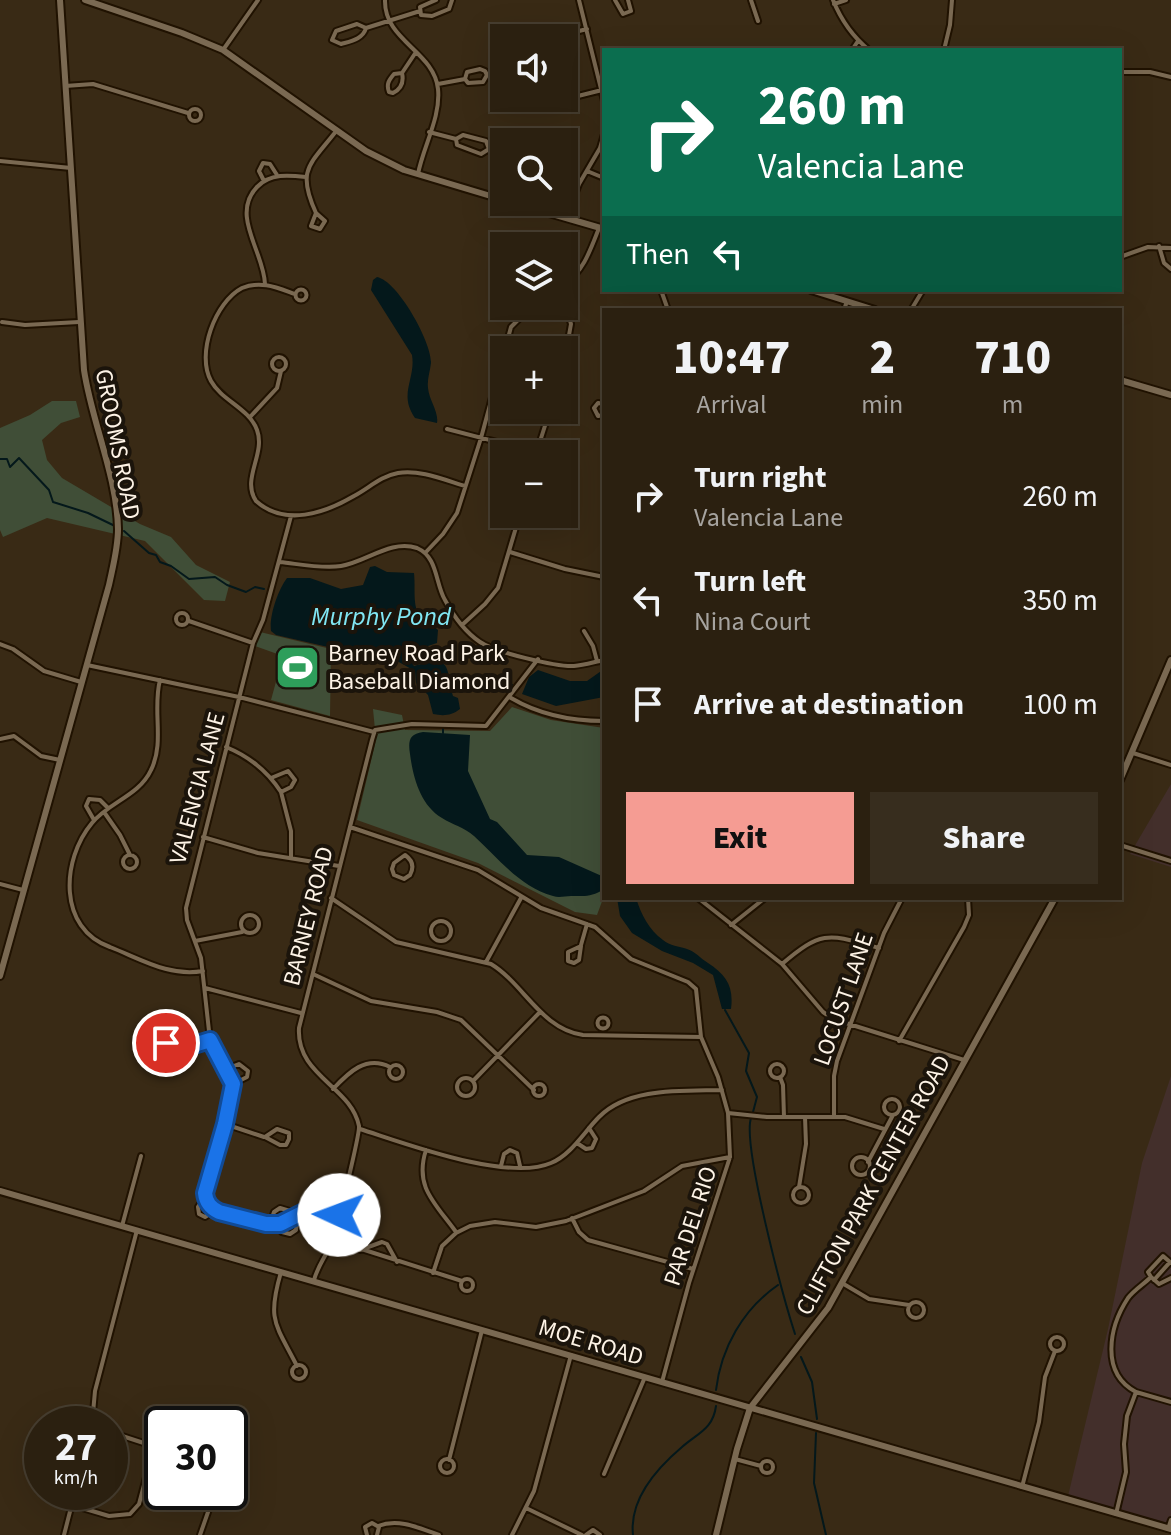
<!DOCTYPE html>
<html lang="en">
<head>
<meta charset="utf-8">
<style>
	body { margin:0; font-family:"Source Sans 3",sans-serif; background:#372d1e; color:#f1f3f6; height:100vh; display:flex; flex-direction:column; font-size:30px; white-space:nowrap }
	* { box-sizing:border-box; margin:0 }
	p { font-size:26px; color:#a6a39f }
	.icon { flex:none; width:44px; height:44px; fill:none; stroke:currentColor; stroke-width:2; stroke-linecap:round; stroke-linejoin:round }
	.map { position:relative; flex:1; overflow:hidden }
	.side { position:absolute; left:602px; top:308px; width:520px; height:592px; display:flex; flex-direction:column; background:#2b2010; border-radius:0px; box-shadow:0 8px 32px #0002,0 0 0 2px #473e30 }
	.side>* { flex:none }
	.top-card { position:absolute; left:602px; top:48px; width:520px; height:244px; border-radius:0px; box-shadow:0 8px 32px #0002,0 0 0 2px #473e30; background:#0b6e4f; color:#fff; overflow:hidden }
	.controls { position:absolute; left:490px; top:24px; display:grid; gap:16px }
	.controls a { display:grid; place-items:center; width:88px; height:88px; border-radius:0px; background:#2b2010; box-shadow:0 8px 32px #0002,0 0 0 2px #473e30; font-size:40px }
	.speed { position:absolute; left:24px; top:1406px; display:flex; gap:16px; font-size:40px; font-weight:700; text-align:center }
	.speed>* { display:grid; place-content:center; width:104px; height:104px; border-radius:50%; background:#2b2010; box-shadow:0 8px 32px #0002,0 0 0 2px #473e30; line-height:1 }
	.speed small { font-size:20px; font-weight:400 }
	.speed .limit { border:4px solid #111; border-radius:12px; background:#fff; color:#111 }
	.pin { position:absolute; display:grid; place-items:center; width:68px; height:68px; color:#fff; margin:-34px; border:4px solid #fff; border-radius:50%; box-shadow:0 2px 8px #0007 }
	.me { position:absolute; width:88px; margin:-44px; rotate:272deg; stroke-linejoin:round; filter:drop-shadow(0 0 6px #0008) }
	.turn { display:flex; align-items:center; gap:28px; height:168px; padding:0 24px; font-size:36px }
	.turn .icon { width:104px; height:104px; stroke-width:2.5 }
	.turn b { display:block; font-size:56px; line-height:68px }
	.then { display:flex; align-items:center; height:76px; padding:0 24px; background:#0003; gap:16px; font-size:30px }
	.eta { display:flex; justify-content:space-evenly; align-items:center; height:136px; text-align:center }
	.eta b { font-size:48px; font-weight:800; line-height:56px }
	.primary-button { display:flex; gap:16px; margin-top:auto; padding:16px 24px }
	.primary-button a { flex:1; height:92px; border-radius:0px; background:#f59c93; color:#111; font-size:32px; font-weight:800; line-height:92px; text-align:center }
	.primary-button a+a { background:#372d1e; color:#f1f3f6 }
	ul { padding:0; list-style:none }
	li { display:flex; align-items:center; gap:24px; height:104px; padding:0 24px }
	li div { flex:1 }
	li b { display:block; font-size:30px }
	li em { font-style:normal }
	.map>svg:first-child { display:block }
	.education { fill:#432f2b }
	.green { fill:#404e37 }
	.water { fill:#04181b }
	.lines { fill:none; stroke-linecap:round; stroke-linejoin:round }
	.stream { stroke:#04181b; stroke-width:2 }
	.minor-casing { stroke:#201201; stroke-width:8 }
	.tertiary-casing { stroke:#201201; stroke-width:10 }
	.minor { stroke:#7a6952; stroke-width:4 }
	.tertiary { stroke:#7a6952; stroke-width:6 }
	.route-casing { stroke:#114b97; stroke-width:20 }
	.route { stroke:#1a73e8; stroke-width:14 }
	.labels { text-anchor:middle; stroke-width:8; stroke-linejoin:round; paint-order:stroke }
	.street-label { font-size:24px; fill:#fdf3e6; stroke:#1b140b }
	.poi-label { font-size:24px; fill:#fdf3e6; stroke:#1b140b; text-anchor:start }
	.water-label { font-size:26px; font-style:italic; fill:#80e6f3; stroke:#1b140b }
</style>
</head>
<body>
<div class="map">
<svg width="1171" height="1535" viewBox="0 0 1171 1535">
	<rect width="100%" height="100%" fill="#392a15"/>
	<path class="education" d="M1171 784V867L1130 854Z
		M1171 1076V1524L1068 1496 1108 1329 1142 1163Z"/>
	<path class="green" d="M52 401H76L80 417 61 423 42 440 47 460 62 478 140 524 171 537 196 565 230 582 225 601 204 600 145 541 47 518 3 537 0 530V428L30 415Z
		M260 632 331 649 330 716 271 700 283 656 255 646Z
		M512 707 551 720 604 728V896L597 915 575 912 478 863 357 820 376 740 373 709 402 715 405 730 490 731Z"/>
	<path class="water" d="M377 277C398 281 432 343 431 363 430 372 427 379 428 388 429 400 439 412 437 423L415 418C398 394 416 379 412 355L371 290 373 280Z
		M375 566 387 572 414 573C416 593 411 607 424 624L432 625 438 630 437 643 425 647 412 663 414 666C454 654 445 668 453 696L458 698 460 709C451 716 443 716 433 714L428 695 416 683 415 671 379 651 363 647 341 650 276 635 271 631C269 616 278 590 287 578H310L341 589 363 585 370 567Z
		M604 669V697L556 706 522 694 529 677 538 670 570 681H587Z
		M423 732 470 735 468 771 490 819 497 822 527 855 559 857 604 877 601 891C590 897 583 896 571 896 565 896 559 898 553 896 520 887 498 858 474 836 464 827 453 825 442 818 420 805 413 777 410 754 408 741 409 734 423 732Z
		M617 898H636C641 914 649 930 663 940 670 946 679 946 687 949 696 952 700 958 708 963 726 975 734 986 731 1009H722L713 975 693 963 662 951 632 933 620 916Z"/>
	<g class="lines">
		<path class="stream" d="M0 459H7L10 467 19 458 49 490 53 502 88 513 115 526
			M124 531 149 553 156 555 160 562 171 566 189 579 215 577 227 585 246 592 255 587 264 589
			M452 680 493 685 508 682 512 685
			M443 733V728
			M725 1010 749 1053 746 1071 757 1097 753 1112
			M751 1118C742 1145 784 1300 795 1334
			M801 1357 812 1382 817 1419
			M716 1390C721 1348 743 1309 778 1285
			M816 1433 814 1483 826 1535
			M633 1535C629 1499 656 1469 682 1447 698 1433 713 1429 716 1406"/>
		<defs>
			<path id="minor" d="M385 0C384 41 434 51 438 89 441 117 423 147 418 174
				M436 0 420 7 421 15 432 16 449 9 452 0
				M579 0 604 101
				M615 0 623 14 631 11 628 0
				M751 0 758 21
				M833 0C841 20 852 36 869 50
				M834 4 846 0
				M357 24 366 28C363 39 351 41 341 44L332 40 336 31Z
				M366 28 420 11
				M563 35 587 29
				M530 38 555 30 563 35 562 38
				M223 50 258 0
				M852 50 858 41
				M944 50 950 25 952 0
				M480 69 485 71 487 75 483 82 468 83 465 79 467 72Z
				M1120 72H1150L1171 77
				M402 73C404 82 401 89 393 93L389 92C386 84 389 80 394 74Z
				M402 73 416 52
				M438 84 465 79
				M65 86 93 84 188 113
				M578 96 602 90
				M546 98 543 105 548 110 573 104 578 96 571 92 564 93
				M189 115a6 6 0 1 1 12 0a6 6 0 1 1-12 0Z
				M429 132 456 139
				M463 135 486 141 489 149 481 154 457 145 456 139Z
				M0 161 71 168
				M587 171 604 178
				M564 176 579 184
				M264 181 259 171 263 163 270 164 277 175
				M316 213C296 169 310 165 337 130
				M316 213 325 221 320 229 311 226Z
				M566 218 579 184 600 148 604 134
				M1159 246 1164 263 1171 269
				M1120 257 1148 247 1171 248
				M265 284C264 252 230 215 257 187 270 173 289 175 306 177
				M564 285C584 270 590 251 599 228
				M295.5 295a5.5 5.5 0 1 1 11 0a5.5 5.5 0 1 1-11 0Z
				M661 290 668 310
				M295 294C278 288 261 280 242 288 215 302 196 354 211 381 222 401 249 408 257 430 266 454 241 479 256 501 285 527 325 513 354 496 369 488 381 476 398 473 419 469 445 480 465 486
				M564 301 571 324 564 363
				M844 310 847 301
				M911 310 923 290
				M2 322 25 325 79 322
				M272 364a7 7 0 1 1 14 0a7 7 0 1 1-14 0Z
				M604 404 598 403 594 408 598 416 604 415
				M250 417 277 388 281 371
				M447 429 536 452
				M536 454 550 410
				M426 552 443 534 457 513 481 438 511 327 532 306
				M510 552 565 569 604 577
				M280 562C299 564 322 569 341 566 366 562 391 539 417 548 438 557 435 583 445 600 453 615 465 632 480 642 494 652 557 667 574 666 584 665 594 662 604 660
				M176 619a6 6 0 1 1 12 0a6 6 0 1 1-12 0Z
				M189 621 253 643
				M462 625 485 604 498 588 520 514
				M584 631 593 646 597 661
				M0 644 13 649 44 671 81 682
				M87 665 239 697 374 732
				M160 680C152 710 165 742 151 770 139 796 109 802 92 823 61 860 58 929 110 947 141 959 169 977 203 971
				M511 698C540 715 570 721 604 721
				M0 739 14 736 41 756 60 760
				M226 747C248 756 268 772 281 792
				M1133 753 1171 765
				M271 778 288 771 295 780 291 787 281 792 291 831V858
				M104 812 120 835 130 855
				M94 820 86 806 89 799 100 800 108 808
				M350 827 478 870 541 908 595 927 631 959 688 982 696 989 701 1037 718 1077 728 1113 730 1157 689 1283 662 1382
				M203 837 258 853 339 866
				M1120 845 1171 861
				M405 855C412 860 415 866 410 875L404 879 394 875 392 869 394 863Z
				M123 862a7 7 0 1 1 14 0a7 7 0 1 1-14 0Z
				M0 884 23 890
				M331 898 396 942 491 964C524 984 541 1029 583 1035L701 1037
				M698 898 782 964 823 1012 833 1019 964 1060
				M241 924a9 9 0 1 1 18 0a9 9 0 1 1-18 0Z
				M431 931a10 10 0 1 1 20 0a10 10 0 1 1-20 0Z
				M731 925 765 898
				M195 941 242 932
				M581 945 587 924
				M581 946 579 960 574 963 568 961V952Z
				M486 962 521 898
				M782 964C823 929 829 934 879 948
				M313 974 371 1001 437 1012 461 1020 534 1090
				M205 988 301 1013
				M597.5 1023a5.5 5.5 0 1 1 11 0a5.5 5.5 0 1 1-11 0Z
				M165.5 1046a5.5 5.5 0 1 1 11 0a5.5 5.5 0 1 1-11 0Z
				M899 1041 964 927 969 915 968 898
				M176 1047 183 1048 210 1040
				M770 1071a7 7 0 1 1 14 0a7 7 0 1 1-14 0Z
				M389 1072a7 7 0 1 1 14 0a7 7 0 1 1-14 0Z
				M780 1077 783 1085 784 1117
				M457 1087a9 9 0 1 1 18 0a9 9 0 1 1-18 0Z
				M473 1081 540 1012
				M233 1084 210 1040 201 958 187 920 186 908 253 643 263 620 291 516
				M533 1090a6 6 0 1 1 12 0a6 6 0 1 1-12 0Z
				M333 1089C349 1072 366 1055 390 1067
				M884 1107a8 8 0 1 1 16 0a8 8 0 1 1-16 0Z
				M728 1113 767 1117H845L884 1129
				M834 1116V1076L837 1061 884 933 902 898
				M225 1124 264 1137
				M277 1129 289 1133V1139L286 1145H280L265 1137Z
				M360 1129C404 1143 507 1182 551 1163 571 1155 584 1132 599 1117 628 1087 683 1091 722 1090
				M577 1143 586 1149 592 1148 596 1139 589 1128
				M426 1150C414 1187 435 1203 456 1232
				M852 1166a9 9 0 1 1 18 0a9 9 0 1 1-18 0Z
				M868 1162 893 1115
				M501 1166 504 1154 510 1150 517 1153 520 1166
				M793 1195a8 8 0 1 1 16 0a8 8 0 1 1-16 0Z
				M799 1187 806 1144 805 1117
				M205 1197 208 1204 219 1212 266 1224H280L308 1210 339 1215
				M216 1210 205 1217 199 1214 198 1207 205 1197 233 1084 247 1077 248 1071 239 1064 226 1069
				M572 1218 579 1232 588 1240 693 1269
				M270 1224 274 1212 280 1208 290 1211 297 1220 296 1230 290 1234 282 1232 276 1224
				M122 1226 141 1156
				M333 1240 462 1281
				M360 1250 382 1242 387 1244 397 1262
				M281 1272C267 1320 275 1323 297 1366
				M433 1273 442 1246 456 1233 470 1226 495 1222 536 1227 566 1221 644 1191 682 1166 730 1157
				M1151 1277 1159 1284 1171 1278
				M461 1285a6 6 0 1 1 12 0a6 6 0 1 1-12 0Z
				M314 1280C318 1265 327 1255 332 1241 337 1229 360 1133 359 1126 351 1086 296 1076 299 1028L372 740 375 730 412 724 486 726 538 659
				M1154 1280 1170 1262
				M842 1283 869 1299 909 1305
				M908 1310a8 8 0 1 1 16 0a8 8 0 1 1-16 0Z
				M1050 1344a7 7 0 1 1 14 0a7 7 0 1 1-14 0Z
				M292 1372a7 7 0 1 1 14 0a7 7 0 1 1-14 0Z
				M1136 1392C1100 1373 1109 1327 1128 1298 1134 1290 1144 1284 1151 1277L1148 1272 1163 1256 1171 1263
				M92 1424 95 1391 137 1230
				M110 1432 162 1449
				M440 1466a7 7 0 1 1 14 0a7 7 0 1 1-14 0Z
				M735 1459 761 1466
				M449 1460 482 1330
				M761 1467a6 6 0 1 1 12 0a6 6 0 1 1-12 0Z
				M604 1474 645 1377
				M1022 1487 1039 1422 1045 1377 1055 1351
				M72 1505 109 1516 130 1514 139 1504 154 1447
				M526 1508 582 1535
				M1116 1514 1126 1472 1124 1444 1127 1416 1136 1392 1171 1402
				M378 1526C399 1518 419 1528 439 1535
				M1168 1529 1171 1520
				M64 1535 75 1492
				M200 1535 215 1492
				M367 1535 365 1527 372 1523 379 1527 377 1535
				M512 1535 534 1491 571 1355
				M586 1535 593 1530 600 1535"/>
			<path id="tertiary" d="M85 0 182 33 223 50 366 151 404 170 504 200
				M511 202 604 229
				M811 290 875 310
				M1120 380 1171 395
				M1120 780 1171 660
				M0 976 109 585C113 566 118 548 118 529 117 476 92 423 84 370L60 0
				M0 1191 1171 1529
				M716 1535 737 1449 750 1408 828 1308 1055 898"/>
		</defs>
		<use href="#minor" class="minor-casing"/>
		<use href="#tertiary" class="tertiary-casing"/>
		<use href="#minor" class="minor"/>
		<use href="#tertiary" class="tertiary"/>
	</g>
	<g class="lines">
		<defs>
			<path id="route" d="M166 1043 172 1041 176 1047 181 1049 210 1040 233 1084 225 1124 205 1193C206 1203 211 1208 219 1212L266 1224H280L308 1210 339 1215"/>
		</defs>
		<use href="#route" class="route-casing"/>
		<use href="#route" class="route"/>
	</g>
	<defs>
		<symbol id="stadium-square" viewBox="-11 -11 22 22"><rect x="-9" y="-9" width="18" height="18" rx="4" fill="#2e9e5b" stroke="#1b140b"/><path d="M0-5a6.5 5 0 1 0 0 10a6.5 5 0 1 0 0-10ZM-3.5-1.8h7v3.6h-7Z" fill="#fff"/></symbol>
	</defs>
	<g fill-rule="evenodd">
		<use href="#stadium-square" x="272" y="642" width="51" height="51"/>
	</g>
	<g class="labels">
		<g class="street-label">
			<text transform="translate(118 444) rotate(79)" y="8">GROOMS ROAD</text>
			<text transform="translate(197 788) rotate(-75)" y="8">VALENCIA LANE</text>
			<text transform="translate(308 916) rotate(-76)" y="8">BARNEY ROAD</text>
			<text transform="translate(843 999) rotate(-71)" y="8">LOCUST LANE</text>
			<text transform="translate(873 1185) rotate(-61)" y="8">CLIFTON PARK CENTER ROAD</text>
			<text transform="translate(690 1226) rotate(-72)" y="8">PAR DEL RIO</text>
			<text transform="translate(591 1342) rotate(17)" y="8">MOE ROAD</text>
		</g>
		<g class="poi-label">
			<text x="328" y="661">Barney Road Park<tspan x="328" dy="28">Baseball Diamond</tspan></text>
		</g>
		<g class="water-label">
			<text x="381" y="625">Murphy Pond</text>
		</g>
	</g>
</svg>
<div class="controls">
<a><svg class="icon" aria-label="sound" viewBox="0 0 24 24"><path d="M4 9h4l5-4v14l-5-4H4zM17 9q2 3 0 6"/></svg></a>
<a><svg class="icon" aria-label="search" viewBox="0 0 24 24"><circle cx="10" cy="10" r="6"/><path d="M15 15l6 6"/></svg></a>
<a><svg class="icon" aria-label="layers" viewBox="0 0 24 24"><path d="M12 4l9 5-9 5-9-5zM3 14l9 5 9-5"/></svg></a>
<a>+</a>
<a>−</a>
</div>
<div class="speed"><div>27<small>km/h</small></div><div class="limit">30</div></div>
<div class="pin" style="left:166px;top:1043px;background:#d93025"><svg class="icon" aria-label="arrive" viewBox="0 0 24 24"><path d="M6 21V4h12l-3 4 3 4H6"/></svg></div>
<svg class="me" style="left:339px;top:1215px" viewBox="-20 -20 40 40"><circle r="19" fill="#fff"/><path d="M0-13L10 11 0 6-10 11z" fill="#1a73e8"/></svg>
<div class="top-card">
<div class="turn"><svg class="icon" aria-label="right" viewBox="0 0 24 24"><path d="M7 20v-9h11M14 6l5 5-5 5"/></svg><div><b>260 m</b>Valencia Lane</div></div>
<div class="then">Then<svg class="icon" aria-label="left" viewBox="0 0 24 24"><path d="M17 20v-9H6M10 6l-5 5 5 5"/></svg></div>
</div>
<section class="side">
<div class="eta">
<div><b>10:47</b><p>Arrival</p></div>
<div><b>2</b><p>min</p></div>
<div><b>710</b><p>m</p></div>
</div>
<ul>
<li><svg class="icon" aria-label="right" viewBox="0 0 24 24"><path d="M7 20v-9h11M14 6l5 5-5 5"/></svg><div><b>Turn right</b><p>Valencia Lane</p></div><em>260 m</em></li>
<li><svg class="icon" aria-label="left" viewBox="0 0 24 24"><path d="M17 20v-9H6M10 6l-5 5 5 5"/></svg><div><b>Turn left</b><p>Nina Court</p></div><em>350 m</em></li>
<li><svg class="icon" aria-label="arrive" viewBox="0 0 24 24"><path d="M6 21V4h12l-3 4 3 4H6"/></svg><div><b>Arrive at destination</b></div><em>100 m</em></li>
</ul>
<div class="primary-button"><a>Exit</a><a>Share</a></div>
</section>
</div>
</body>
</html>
